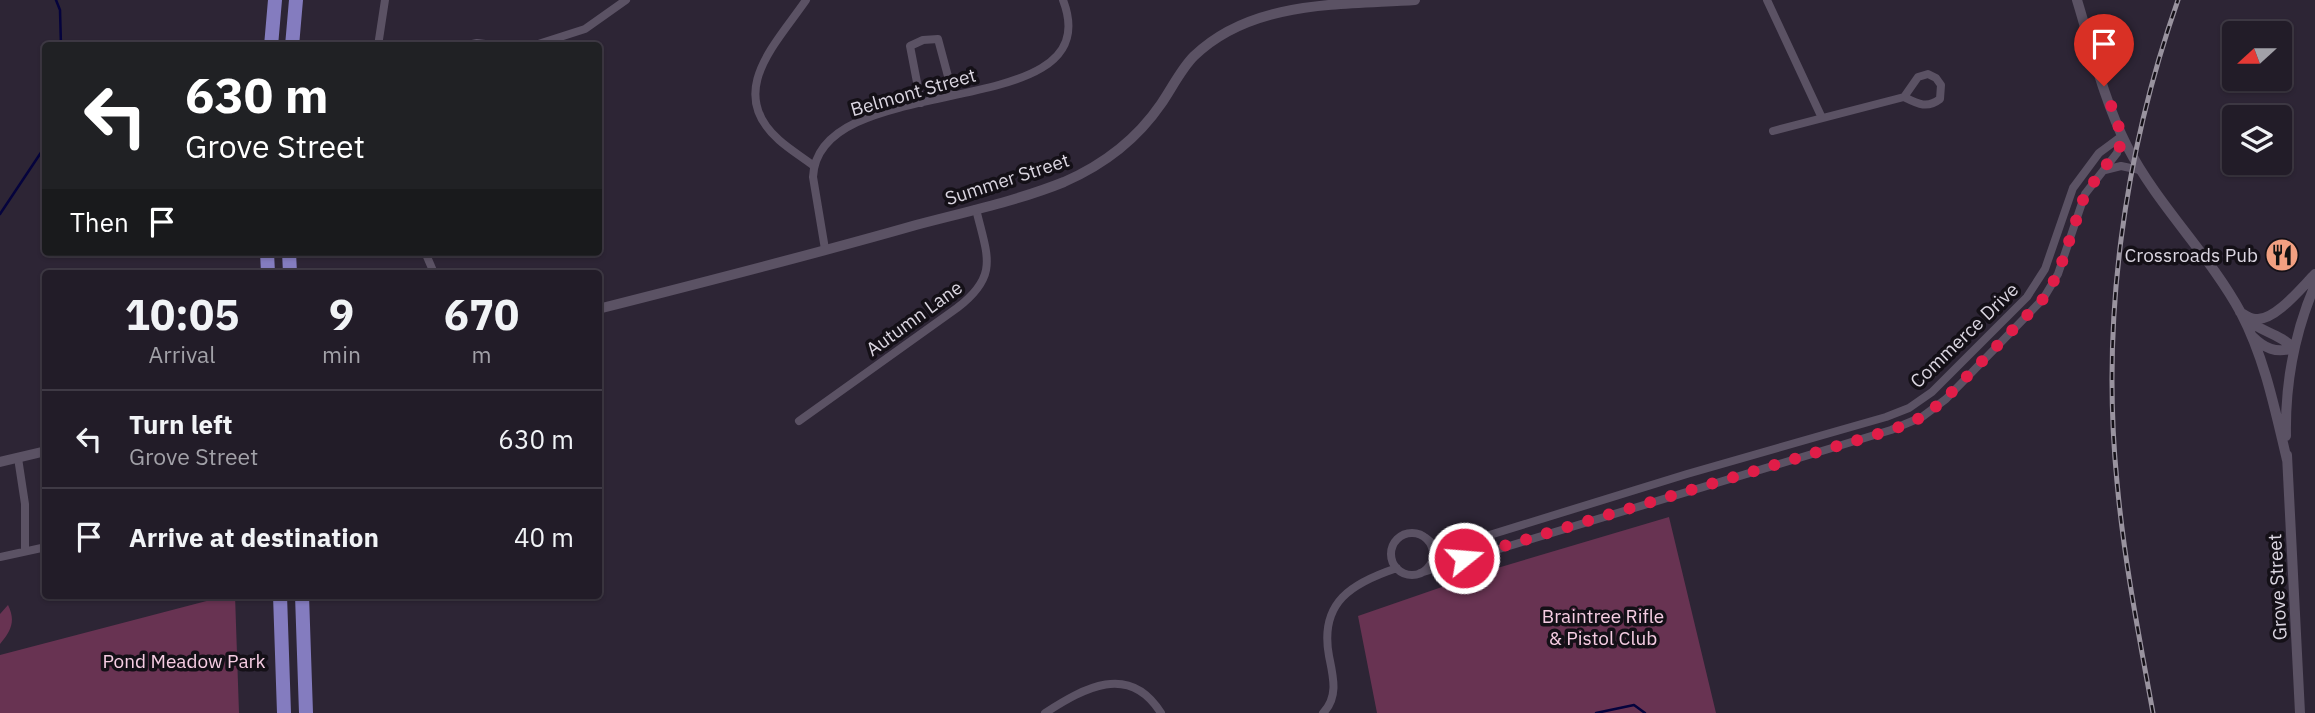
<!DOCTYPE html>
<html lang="en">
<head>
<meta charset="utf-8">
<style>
	body { margin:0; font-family:"IBM Plex Sans",sans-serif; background:#2a2530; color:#f1f3f6; height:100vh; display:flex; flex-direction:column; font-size:26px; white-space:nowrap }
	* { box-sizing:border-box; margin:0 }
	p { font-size:23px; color:#a2a1a8 }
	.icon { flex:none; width:38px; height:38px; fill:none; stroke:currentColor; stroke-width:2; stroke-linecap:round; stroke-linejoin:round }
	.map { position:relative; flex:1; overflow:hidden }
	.sheet { position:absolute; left:42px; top:270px; width:560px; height:329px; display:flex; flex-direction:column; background:#221c28; border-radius:7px; box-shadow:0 2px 5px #0004,0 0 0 2px #3f3a45 }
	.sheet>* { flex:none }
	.hud { position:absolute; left:42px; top:42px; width:560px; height:214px; border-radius:7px; box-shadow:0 2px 5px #0004,0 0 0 2px #3f3a45; background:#202124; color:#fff; overflow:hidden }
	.needle { width:46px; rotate:249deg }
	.tools { position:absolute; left:2222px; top:21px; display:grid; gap:14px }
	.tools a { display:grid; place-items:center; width:70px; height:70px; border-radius:7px; background:#221c28; box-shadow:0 2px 5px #0004,0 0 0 2px #3f3a45; font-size:35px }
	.pin { position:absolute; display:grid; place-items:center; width:60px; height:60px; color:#fff; margin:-72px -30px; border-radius:50% 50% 50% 0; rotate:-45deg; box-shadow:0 0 7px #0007 }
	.pin .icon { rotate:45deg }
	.me { position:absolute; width:77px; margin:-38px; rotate:73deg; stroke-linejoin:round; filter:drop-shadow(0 0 5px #0008) }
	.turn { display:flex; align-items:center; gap:24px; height:147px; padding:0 28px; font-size:32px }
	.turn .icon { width:91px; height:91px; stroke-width:2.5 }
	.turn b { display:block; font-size:49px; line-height:60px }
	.then { display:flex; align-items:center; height:66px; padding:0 28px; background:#0003; gap:14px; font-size:26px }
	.eta { display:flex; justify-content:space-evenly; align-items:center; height:119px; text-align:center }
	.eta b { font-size:42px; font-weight:800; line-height:49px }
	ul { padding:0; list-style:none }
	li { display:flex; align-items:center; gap:21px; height:98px; padding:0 28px; border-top:2px solid #3f3a45 }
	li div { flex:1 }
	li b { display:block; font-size:26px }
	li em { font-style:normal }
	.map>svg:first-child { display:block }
	.green { fill:#683352 }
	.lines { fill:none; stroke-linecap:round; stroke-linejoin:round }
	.stream { stroke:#05033d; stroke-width:2.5 }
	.street { stroke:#5b5264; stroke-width:8 }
	.secondary { stroke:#5b5264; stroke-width:10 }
	.highway { stroke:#847cbf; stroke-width:14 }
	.rail-casing { stroke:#99939f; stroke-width:5 }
	.rail { stroke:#141017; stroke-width:2.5; stroke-dasharray:8; stroke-linecap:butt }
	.route { stroke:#e11d48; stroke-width:12; stroke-dasharray:0 21.6 }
	.labels { text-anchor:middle; stroke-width:7; stroke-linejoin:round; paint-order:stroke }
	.street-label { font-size:19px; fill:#dbd6e1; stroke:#141017 }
	.poi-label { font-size:19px; fill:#dbd6e1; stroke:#141017; text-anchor:end }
	.park-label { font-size:19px; fill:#f6cde3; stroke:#141017 }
</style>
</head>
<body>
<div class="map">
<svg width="2315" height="713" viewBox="0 0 2315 713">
	<rect width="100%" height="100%" fill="#2d2535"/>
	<path class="green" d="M1669 517 1716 713H1377L1358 616 1494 569Z
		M219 595H235L239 713H0V655L218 598Z
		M8 605C16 621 11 631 0 644V614Z"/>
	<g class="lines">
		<path class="stream" d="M56 0 60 10 61 46
			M0 214 46 145
			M1596 713 1634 705 1645 713"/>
		<path class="street" d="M806 0C776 44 725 92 779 140 789 149 802 157 814 166
			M1767 0 1822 118
			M378 46 385 0
			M463 46 477 43 502 46
			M532 46 585 29 626 0
			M921 103 910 46 923 40 938 39 953 95
			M1773 131 1904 97 1918 77 1928 74 1936 78 1941 85 1940 99C1927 109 1918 104 1904 97
			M2105 170 2121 166 2140 170
			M825 249 813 177C818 66 1112 127 1063 0
			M425 252 434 273
			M799 421 957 308C1000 275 987 256 976 209
			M18 458 25 504V550
			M1391 554a21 21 0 1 1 42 0a21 21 0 1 1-42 0Z
			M1426 538 1436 546H1454L1687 474 1886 417 1909 408 1932 392 2027 297 2045 269 2073 188 2099 153 2122 136
			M0 557 46 547
			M1420 573 1891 430 1922 417 1946 399 2043 299 2058 274 2085 194 2117 153 2122 136
			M1045 713C1084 688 1129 662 1161 713
			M1323 713C1339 697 1333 676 1329 656 1319 602 1352 583 1397 568"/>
		<path class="secondary" d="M2077 0C2092 49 2104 101 2127 146 2158 206 2209 254 2241 313 2265 359 2275 410 2287 460
			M598 309C705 282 811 255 916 225 965 212 1017 201 1064 182 1103 165 1137 139 1161 104 1172 88 1181 69 1194 56 1252 0 1339 5 1415 0
			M2240 312C2245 315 2250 319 2256 319 2275 321 2302 287 2315 274
			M2246 319C2261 332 2281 334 2293 348
			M2252 336C2264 348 2276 354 2293 348
			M2286 436C2285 383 2294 334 2315 285
			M2287 455 2300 713
			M0 462 46 451"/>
		<path class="highway" d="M271 46 275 0
			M292 46 296 0
			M267 252 268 273
			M289 252 290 273
			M280 595 284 713
			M302 595 306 713"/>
		<defs>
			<path id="rail" d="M2153 713C2139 636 2124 560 2117 482 2101 320 2124 154 2178 0"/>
		</defs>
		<use href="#rail" class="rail-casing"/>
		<use href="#rail" class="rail"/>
	</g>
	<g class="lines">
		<path class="route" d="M1464 558 1891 430 1915 421 1941 403 2043 299 2058 274 2085 194 2121 145 2122 136 2104 86"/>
	</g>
	<defs>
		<symbol id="restaurant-disc" viewBox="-11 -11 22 22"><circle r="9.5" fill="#f2a081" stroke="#141017"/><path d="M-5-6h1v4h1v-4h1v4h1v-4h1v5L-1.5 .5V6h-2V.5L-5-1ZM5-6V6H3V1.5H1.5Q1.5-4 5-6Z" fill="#111"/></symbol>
	</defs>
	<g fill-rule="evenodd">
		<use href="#restaurant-disc" x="2263" y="236" width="38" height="38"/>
	</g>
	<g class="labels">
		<g class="street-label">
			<text transform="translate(913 92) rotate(-16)" y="7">Belmont Street</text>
			<text transform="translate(1007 179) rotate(-18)" y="7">Summer Street</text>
			<text transform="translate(914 318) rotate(-36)" y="7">Autumn Lane</text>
			<text transform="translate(1964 335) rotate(-44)" y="7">Commerce Drive</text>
			<text transform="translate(2277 587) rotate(-93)" y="7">Grove Street</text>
		</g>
		<g class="poi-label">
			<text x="2258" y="262">Crossroads Pub</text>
		</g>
		<g class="park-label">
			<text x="1603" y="623">Braintree Rifle<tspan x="1603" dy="22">&amp; Pistol Club</tspan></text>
			<text x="184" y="668">Pond Meadow Park</text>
		</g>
	</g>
</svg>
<div class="tools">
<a><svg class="needle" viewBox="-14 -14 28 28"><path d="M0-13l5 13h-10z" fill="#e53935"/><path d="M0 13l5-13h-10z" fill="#a2a1a8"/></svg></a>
<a><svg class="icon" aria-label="layers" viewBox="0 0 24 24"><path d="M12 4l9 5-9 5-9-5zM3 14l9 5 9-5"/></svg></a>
</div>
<div class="pin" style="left:2104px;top:86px;background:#d93025"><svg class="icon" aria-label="arrive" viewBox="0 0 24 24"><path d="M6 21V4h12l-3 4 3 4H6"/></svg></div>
<svg class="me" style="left:1464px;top:558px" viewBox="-20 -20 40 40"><circle r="17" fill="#e11d48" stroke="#fff" stroke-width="3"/><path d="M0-11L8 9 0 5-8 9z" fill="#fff"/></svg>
<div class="hud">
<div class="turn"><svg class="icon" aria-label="left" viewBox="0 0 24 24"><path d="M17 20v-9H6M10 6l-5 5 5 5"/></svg><div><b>630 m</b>Grove Street</div></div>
<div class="then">Then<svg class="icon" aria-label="arrive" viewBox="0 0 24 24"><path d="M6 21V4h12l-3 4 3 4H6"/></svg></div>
</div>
<section class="sheet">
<div class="eta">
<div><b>10:05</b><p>Arrival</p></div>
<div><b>9</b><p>min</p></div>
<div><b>670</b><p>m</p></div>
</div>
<ul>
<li><svg class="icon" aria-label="left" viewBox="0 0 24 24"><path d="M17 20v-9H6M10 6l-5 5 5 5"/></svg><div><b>Turn left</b><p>Grove Street</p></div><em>630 m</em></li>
<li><svg class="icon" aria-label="arrive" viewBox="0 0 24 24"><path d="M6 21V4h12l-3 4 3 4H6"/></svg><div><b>Arrive at destination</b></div><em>40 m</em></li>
</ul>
</section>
</div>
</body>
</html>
